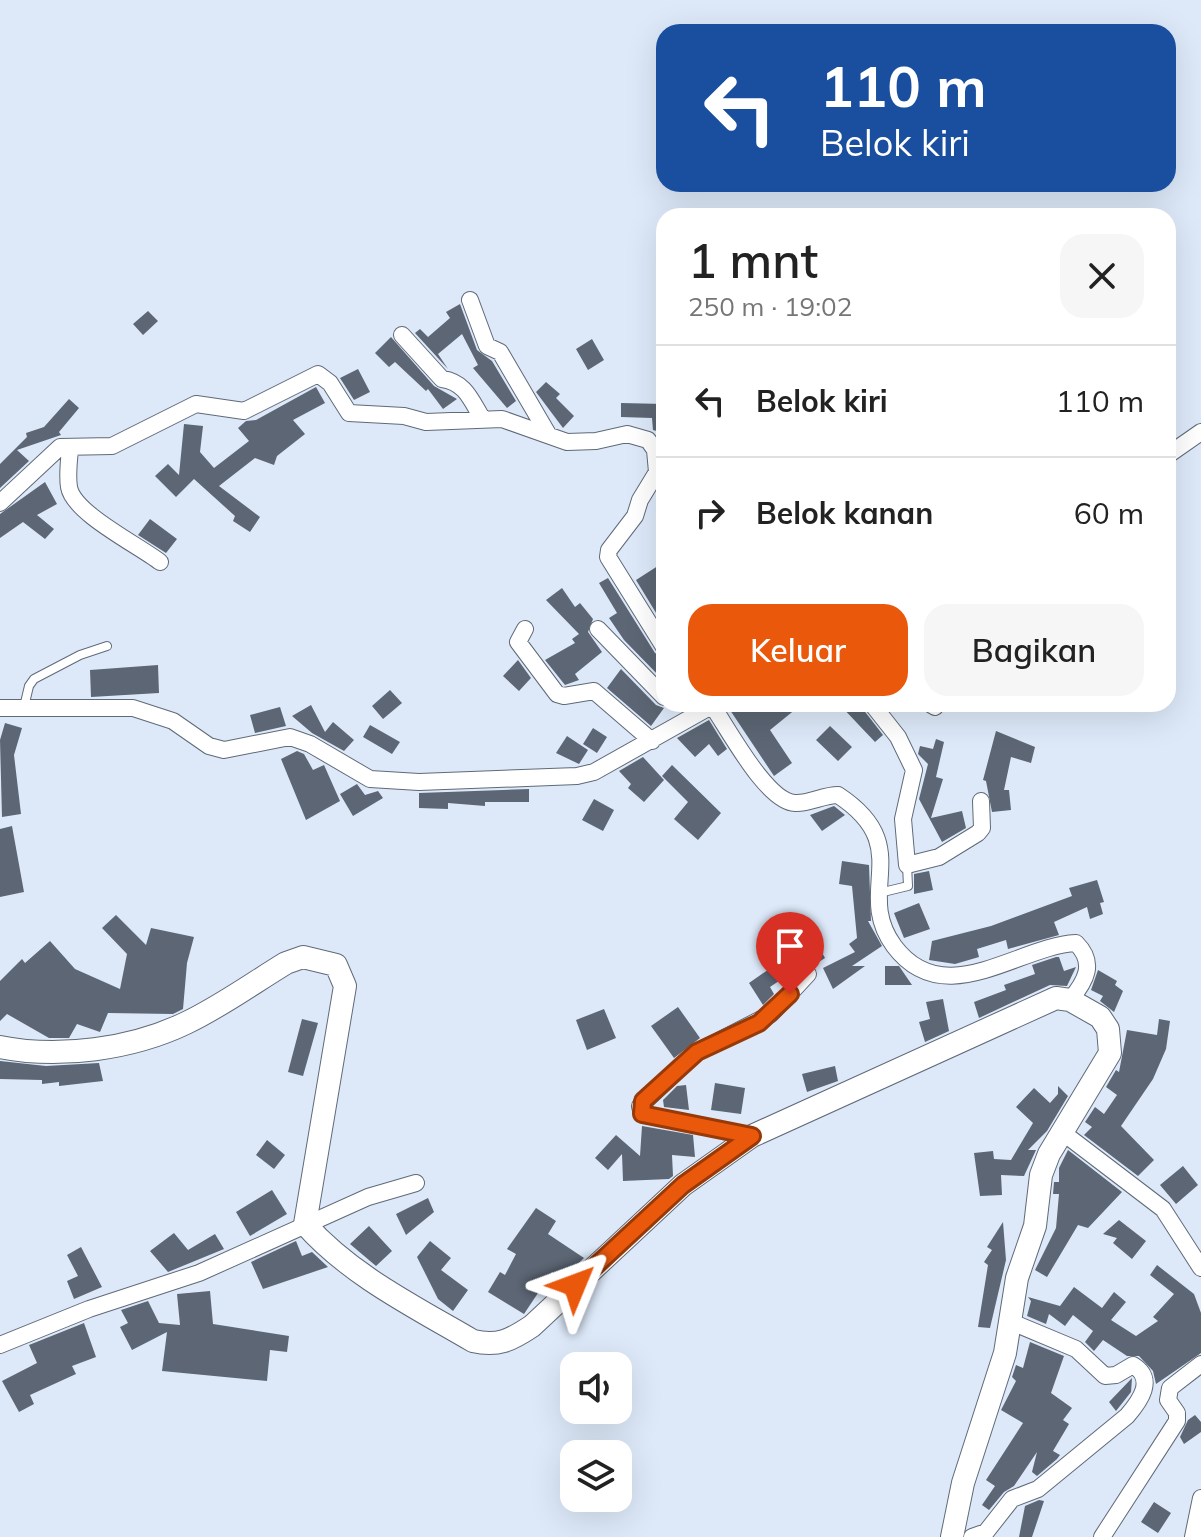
<!DOCTYPE html>
<html lang="id">
<head>
<meta charset="utf-8">
<style>
	body { margin:0; font-family:Mulish,sans-serif; background:#f6f6f6; color:#222; height:100vh; display:flex; flex-direction:column; font-size:30px; white-space:nowrap }
	* { box-sizing:border-box; margin:0 }
	p { font-size:26px; color:#767676 }
	.icon { flex:none; width:44px; height:44px; fill:none; stroke:currentColor; stroke-width:2; stroke-linecap:round; stroke-linejoin:round }
	.map { position:relative; flex:1; overflow:hidden }
	.details { position:absolute; left:656px; top:208px; width:520px; height:504px; display:flex; flex-direction:column; background:#fff; border-radius:24px; box-shadow:0 8px 32px #0002 }
	.details>* { flex:none }
	.top-card { position:absolute; left:656px; top:24px; width:520px; height:168px; border-radius:24px; box-shadow:0 8px 32px #0002; background:#1a4fa0; color:#fff; overflow:hidden }
	.controls { position:absolute; left:560px; top:1352px; display:grid; gap:16px }
	.controls a { display:grid; place-items:center; width:72px; height:72px; border-radius:16px; background:#fff; box-shadow:0 8px 32px #0002; font-size:40px }
	.pin { position:absolute; display:grid; place-items:center; width:68px; height:68px; color:#fff; margin:-82px -34px; border-radius:50% 50% 50% 0; rotate:-45deg; box-shadow:0 0 8px #0007 }
	.pin .icon { rotate:45deg }
	.me { position:absolute; width:88px; margin:-44px; rotate:46deg; stroke-linejoin:round; filter:drop-shadow(0 0 6px #0008) }
	.turn { display:flex; align-items:center; gap:28px; height:168px; padding:0 32px; font-size:36px }
	.turn .icon { width:104px; height:104px; stroke-width:2.5 }
	.turn b { display:block; font-size:56px; line-height:68px }
	.round { display:grid; place-items:center; flex:none; width:84px; height:84px; border-radius:24px; background:#f6f6f6 }
	.summary { display:flex; align-items:center; justify-content:space-between; height:136px; padding:0 32px }
	h1 { font-size:48px; font-weight:600; line-height:60px }
	.action { display:flex; gap:16px; margin-top:auto; padding:16px 32px }
	.action a { flex:1; height:92px; border-radius:24px; background:#ea580c; color:#fff; font-size:32px; font-weight:600; line-height:92px; text-align:center }
	.action a+a { background:#f6f6f6; color:#222 }
	ul { padding:0; list-style:none }
	li { display:flex; align-items:center; gap:24px; height:112px; padding:0 32px; border-top:2px solid #e0e0e0 }
	li div { flex:1 }
	li b { display:block; font-size:30px }
	li em { font-style:normal }
	.map>svg:first-child { display:block }
	.building { fill:#5c6674 }
	.lines { fill:none; stroke-linecap:round; stroke-linejoin:round }
	.lane-casing { stroke:#5f6a78; stroke-width:10 }
	.street-casing { stroke:#5f6a78; stroke-width:18 }
	.secondary-casing { stroke:#5f6a78; stroke-width:24 }
	.lane { stroke:#fff; stroke-width:8 }
	.street { stroke:#fff; stroke-width:16 }
	.secondary { stroke:#fff; stroke-width:22 }
	.route-casing { stroke:#983908; stroke-width:20 }
	.route { stroke:#ea580c; stroke-width:14 }
</style>
</head>
<body>
<div class="map">
<svg width="1201" height="1537" viewBox="0 0 1201 1537">
	<rect width="100%" height="100%" fill="#dde9f9"/>
	<path class="building" d="M460 304 477 350 492 361 516 401 507 408 473 368 478 365 462 334 438 354 448 369 415 333 420 329 428 337 450 318 446 312Z
		M148 311 158 321 143 335 133 324Z
		M391 337 434 386 457 399 443 409 428 389 426 391 395 362 389 367 375 353Z
		M592 339 604 360 588 370 576 349Z
		M358 369 370 392 354 400 340 378Z
		M546 382 560 394 556 398 574 416 563 428 536 392Z
		M316 387 325 403 293 420 305 434 277 456 274 465 255 458 219 486 260 517 250 532 233 521 235 516 194 479 176 497 155 476 168 464 179 475 184 424 203 426 200 452 214 468 249 441 238 428 246 421 256 420Z
		M69 399 79 408 59 432 61 435 17 450 29 461 0 488V464L27 437 26 433 44 427Z
		M621 403 664 404V433L653 430 652 418 621 417Z
		M45 482 57 504 37 515 54 529 45 539 23 522 0 538V514Z
		M150 519 177 539 166 553 138 535Z
		M664 562V626L636 580Z
		M608 578 655 653 664 658V681L624 640 609 618 617 613 599 583Z
		M562 588 575 607 580 603 593 619 588 632 602 652 575 674 579 680 565 685 545 660 575 643 572 639 579 634 546 600Z
		M518 660 531 678 519 691 503 676Z
		M158 665 159 693 91 697 90 670Z
		M621 669 656 705 664 708 651 726 607 688Z
		M390 690 402 703 383 719 372 706Z
		M726 704H802L770 730 792 763 774 776Z
		M839 704H859L883 735 875 742Z
		M311 705 325 732 333 722 354 740 344 751 312 733 292 716Z
		M280 707 286 726 255 733 250 715Z
		M709 720 727 749 718 756 709 744 695 757 677 738Z
		M5 723 22 728 14 755 21 814 2 817 0 740Z
		M370 725 400 742 392 754 363 737Z
		M830 726 852 747 838 761 816 740Z
		M593 728 607 737 597 753 583 744Z
		M996 731 1035 747 1031 763 1011 757 1004 790H1009L1011 810 992 812 986 781 983 780Z
		M567 736 588 750 579 764 556 753Z
		M936 739 944 742 936 777 943 779 931 818 962 811 966 828 942 842 919 799 928 764 918 754 920 746 933 749Z
		M297 751 304 754 313 770 324 765 340 801 306 820 281 759Z
		M643 757 664 780 644 802 628 788 631 784 619 771Z
		M672 765 721 813 698 840 674 819 688 802 662 776Z
		M357 784 365 795 378 791 383 798 353 816 340 794Z
		M529 789V802H485V806L448 803V809L419 808V793Z
		M594 799 614 810 603 831 582 820Z
		M834 806 845 815 822 831 810 815Z
		M12 826 24 892 0 897V829Z
		M842 861 869 865 871 921H868L882 946 852 966H865L833 989 823 968 855 952 849 944 857 938 852 886 839 884Z
		M929 871 933 890 914 894V874Z
		M1097 880 1104 902 1100 903 1103 914 1090 919 1087 907 1054 922 1059 935 1008 949 1006 940 977 949 979 957 955 964 929 960 932 941 991 926 1072 896 1069 888Z
		M919 903 930 929 904 938 894 913Z
		M116 915 146 945 151 928 194 937 187 963 183 1009 173 1014 108 1013 100 1032 77 1024 69 1038H49L7 1014 0 1021V981L22 959 25 963 50 941 75 969 120 989 127 954 102 928Z
		M814 938 825 958 814 965 804 964 770 987 774 994 763 1005 749 983Z
		M1056 957H1059L1064 971 1076 967 1067 986 1050 985 979 1018 974 1002 1006 990 1004 985 1035 974 1032 965Z
		M885 966H899L912 985H885Z
		M1098 970 1117 981 1115 985 1123 991 1114 1012 1100 1001 1103 996 1091 990Z
		M943 999 949 1031 925 1042 919 1022 930 1019 926 1002Z
		M678 1007 700 1038 674 1058 651 1026Z
		M604 1009 616 1038 587 1050 576 1020Z
		M302 1019 318 1023 303 1076 288 1072Z
		M1159 1019 1170 1021 1166 1049 1153 1079 1121 1126 1154 1160 1138 1176 1084 1135 1092 1127 1085 1122 1095 1107 1104 1114 1117 1095 1106 1087 1116 1070 1119 1072 1127 1030 1157 1035Z
		M0 1061 46 1066 99 1063 103 1081 59 1086V1082L42 1084V1080L0 1079Z
		M835 1066 838 1081 807 1092 802 1074Z
		M715 1083 745 1088 741 1114 711 1110Z
		M686 1085 689 1110 664 1107 663 1100 677 1086Z
		M1058 1086 1068 1096 1047 1131 1028 1150H1036L1024 1176 1001 1175 1002 1195 980 1196 974 1153 993 1151 994 1159 1011 1160 1033 1123 1016 1107 1034 1088 1050 1103 1058 1094Z
		M642 1126 693 1135 695 1157 672 1155 673 1176 669 1179 623 1181 622 1154 608 1170 595 1158 616 1135 640 1156Z
		M267 1140 285 1155 274 1169 256 1155Z
		M1068 1150 1122 1192 1088 1228 1078 1225 1047 1277 1035 1270 1056 1228 1059 1194H1053L1054 1182H1059V1168Z
		M1183 1166 1198 1185 1176 1204 1160 1185Z
		M272 1190 287 1214 250 1236 236 1212Z
		M428 1198 434 1212 406 1235 396 1214Z
		M536 1208 556 1221 548 1234 584 1258 562 1279 552 1272 524 1314 488 1292 500 1272 505 1275 516 1254 507 1249Z
		M1119 1220 1146 1241 1132 1259 1113 1243 1117 1238 1103 1234Z
		M1003 1222 1006 1260 990 1328 978 1327 988 1265 984 1262 992 1250 987 1247Z
		M369 1226 392 1251 376 1266 350 1244Z
		M174 1233 188 1250 215 1234 224 1249 168 1272 150 1251Z
		M296 1241 302 1256 312 1252 328 1267 263 1289 251 1262Z
		M430 1241 451 1258 441 1270 468 1290 453 1311 438 1299 417 1257Z
		M81 1247 102 1287 74 1299 67 1281 78 1276 67 1255Z
		M1157 1265 1194 1294 1201 1313V1353L1156 1384 1153 1371 1139 1356H1127L1103 1340 1094 1351 1085 1342 1093 1331 1073 1315 1065 1326 1049 1314 1046 1324 1027 1316 1031 1301 1028 1297 1060 1306 1074 1287 1102 1308 1114 1292 1126 1302 1111 1320 1136 1336 1158 1321 1153 1317 1174 1294 1150 1275Z
		M210 1291 213 1324 289 1336 287 1352 270 1350 267 1381 162 1371 167 1332 132 1350 120 1327 128 1323 121 1310 148 1301 159 1323 180 1325 177 1294Z
		M84 1323 96 1357 72 1366 76 1374 30 1395 34 1404 19 1412 2 1381 37 1363 29 1345Z
		M1030 1342 1064 1356 1051 1393 1072 1408 1063 1420 1069 1424 1053 1451 1060 1455 1057 1459 1037 1476 1032 1472 1037 1452 1014 1486 1004 1492 989 1510 982 1505 995 1486 986 1480 1023 1423 1001 1410 1016 1381 1012 1377 1016 1365 1023 1368Z
		M1132 1378 1131 1392 1116 1411 1109 1402Z
		M1195 1415 1201 1422V1432L1184 1444 1180 1437 1188 1420Z
		M1039 1500 1044 1501 1032 1537H1019L1025 1506Z
		M1154 1502 1171 1513 1158 1533 1141 1522Z"/>
	<g class="lines">
		<defs>
			<path id="lane" d="M24 707 29 686 34 679 80 655 107 646
				M879 893 908 886 907 865"/>
			<path id="street" d="M470 300 487 346 500 352 548 434
				M402 335 442 379C465 382 471 400 482 418
				M70 449C69 461 67 475 69 487 73 513 138 545 160 562
				M1168 455 1201 432
				M0 503 60 447 112 446 196 404 244 411 318 374 330 383 349 413 404 416 426 422 502 419 567 442 596 441 627 434 648 440 655 450 657 472 640 500 635 516 609 550 608 557 664 647
				M525 629 518 642 557 694 564 696 594 691 652 741
				M598 629 664 697
				M711 704C727 726 766 802 795 803 809 804 823 795 838 795 917 847 853 890 894 946 944 1013 1018 946 1076 943 1096 963 1086 981 1070 1000
				M872 704 898 737 914 770 903 819 907 865 939 857 978 833 982 828 981 801
				M930 704 935 707
				M0 708H133L173 721 209 746 224 750 290 737 310 744 370 779 419 782 577 776 594 772 715 704
				M1062 1132 1163 1209 1201 1268
				M752 1136 642 1114 640 1106 697 1052 771 1014 808 974
				M0 1345 89 1309 199 1273 368 1197 416 1183
				M972 1537 986 1532 1012 1499 1038 1489 1127 1416C1140 1401 1156 1379 1133 1365L1116 1375 1105 1376 1076 1349 1009 1321
				M1102 1537 1177 1421V1413L1168 1400 1170 1388 1201 1364
				M1193 1537 1201 1498"/>
			<path id="secondary" d="M0 1047C59 1059 132 1049 186 1023 220 1007 253 983 286 963L303 957 336 965 345 986 305 1224C350 1275 415 1307 473 1341 498 1347 511 1340 532 1326L683 1185 752 1136 1056 998 1070 1000 1100 1017 1108 1029 1110 1053 1049 1154 1041 1175 1035 1226 1017 1278 1005 1353 963 1483 952 1537"/>
		</defs>
		<use href="#lane" class="lane-casing"/>
		<use href="#street" class="street-casing"/>
		<use href="#secondary" class="secondary-casing"/>
		<use href="#lane" class="lane"/>
		<use href="#street" class="street"/>
		<use href="#secondary" class="secondary"/>
	</g>
	<g class="lines">
		<defs>
			<path id="route" d="M575 1285 683 1185 752 1136 642 1114 643 1101 697 1052 759 1023 790 994"/>
		</defs>
		<use href="#route" class="route-casing"/>
		<use href="#route" class="route"/>
	</g>
</svg>
<div class="controls">
<a><svg class="icon" aria-label="sound" viewBox="0 0 24 24"><path d="M4 9h4l5-4v14l-5-4H4zM17 9q2 3 0 6"/></svg></a>
<a><svg class="icon" aria-label="layers" viewBox="0 0 24 24"><path d="M12 4l9 5-9 5-9-5zM3 14l9 5 9-5"/></svg></a>
</div>
<div class="pin" style="left:790px;top:994px;background:#d93025"><svg class="icon" aria-label="arrive" viewBox="0 0 24 24"><path d="M6 21V4h12l-3 4 3 4H6"/></svg></div>
<svg class="me" style="left:575px;top:1285px" viewBox="-20 -20 40 40"><path d="M0-17L14 15 0 8-14 15z" fill="#ea580c" stroke="#fff" stroke-width="4"/></svg>
<div class="top-card">
<div class="turn"><svg class="icon" aria-label="left" viewBox="0 0 24 24"><path d="M17 20v-9H6M10 6l-5 5 5 5"/></svg><div><b>110 m</b>Belok kiri</div></div>
</div>
<section class="details">
<div class="summary"><div><h1>1 mnt</h1><p>250 m · 19:02</p></div><a class="round"><svg class="icon" aria-label="close" viewBox="0 0 24 24"><path d="M6 6l12 12M18 6L6 18"/></svg></a></div>
<ul>
<li><svg class="icon" aria-label="left" viewBox="0 0 24 24"><path d="M17 20v-9H6M10 6l-5 5 5 5"/></svg><div><b>Belok kiri</b></div><em>110 m</em></li>
<li><svg class="icon" aria-label="right" viewBox="0 0 24 24"><path d="M7 20v-9h11M14 6l5 5-5 5"/></svg><div><b>Belok kanan</b></div><em>60 m</em></li>
</ul>
<div class="action"><a>Keluar</a><a>Bagikan</a></div>
</section>
</div>
</body>
</html>
